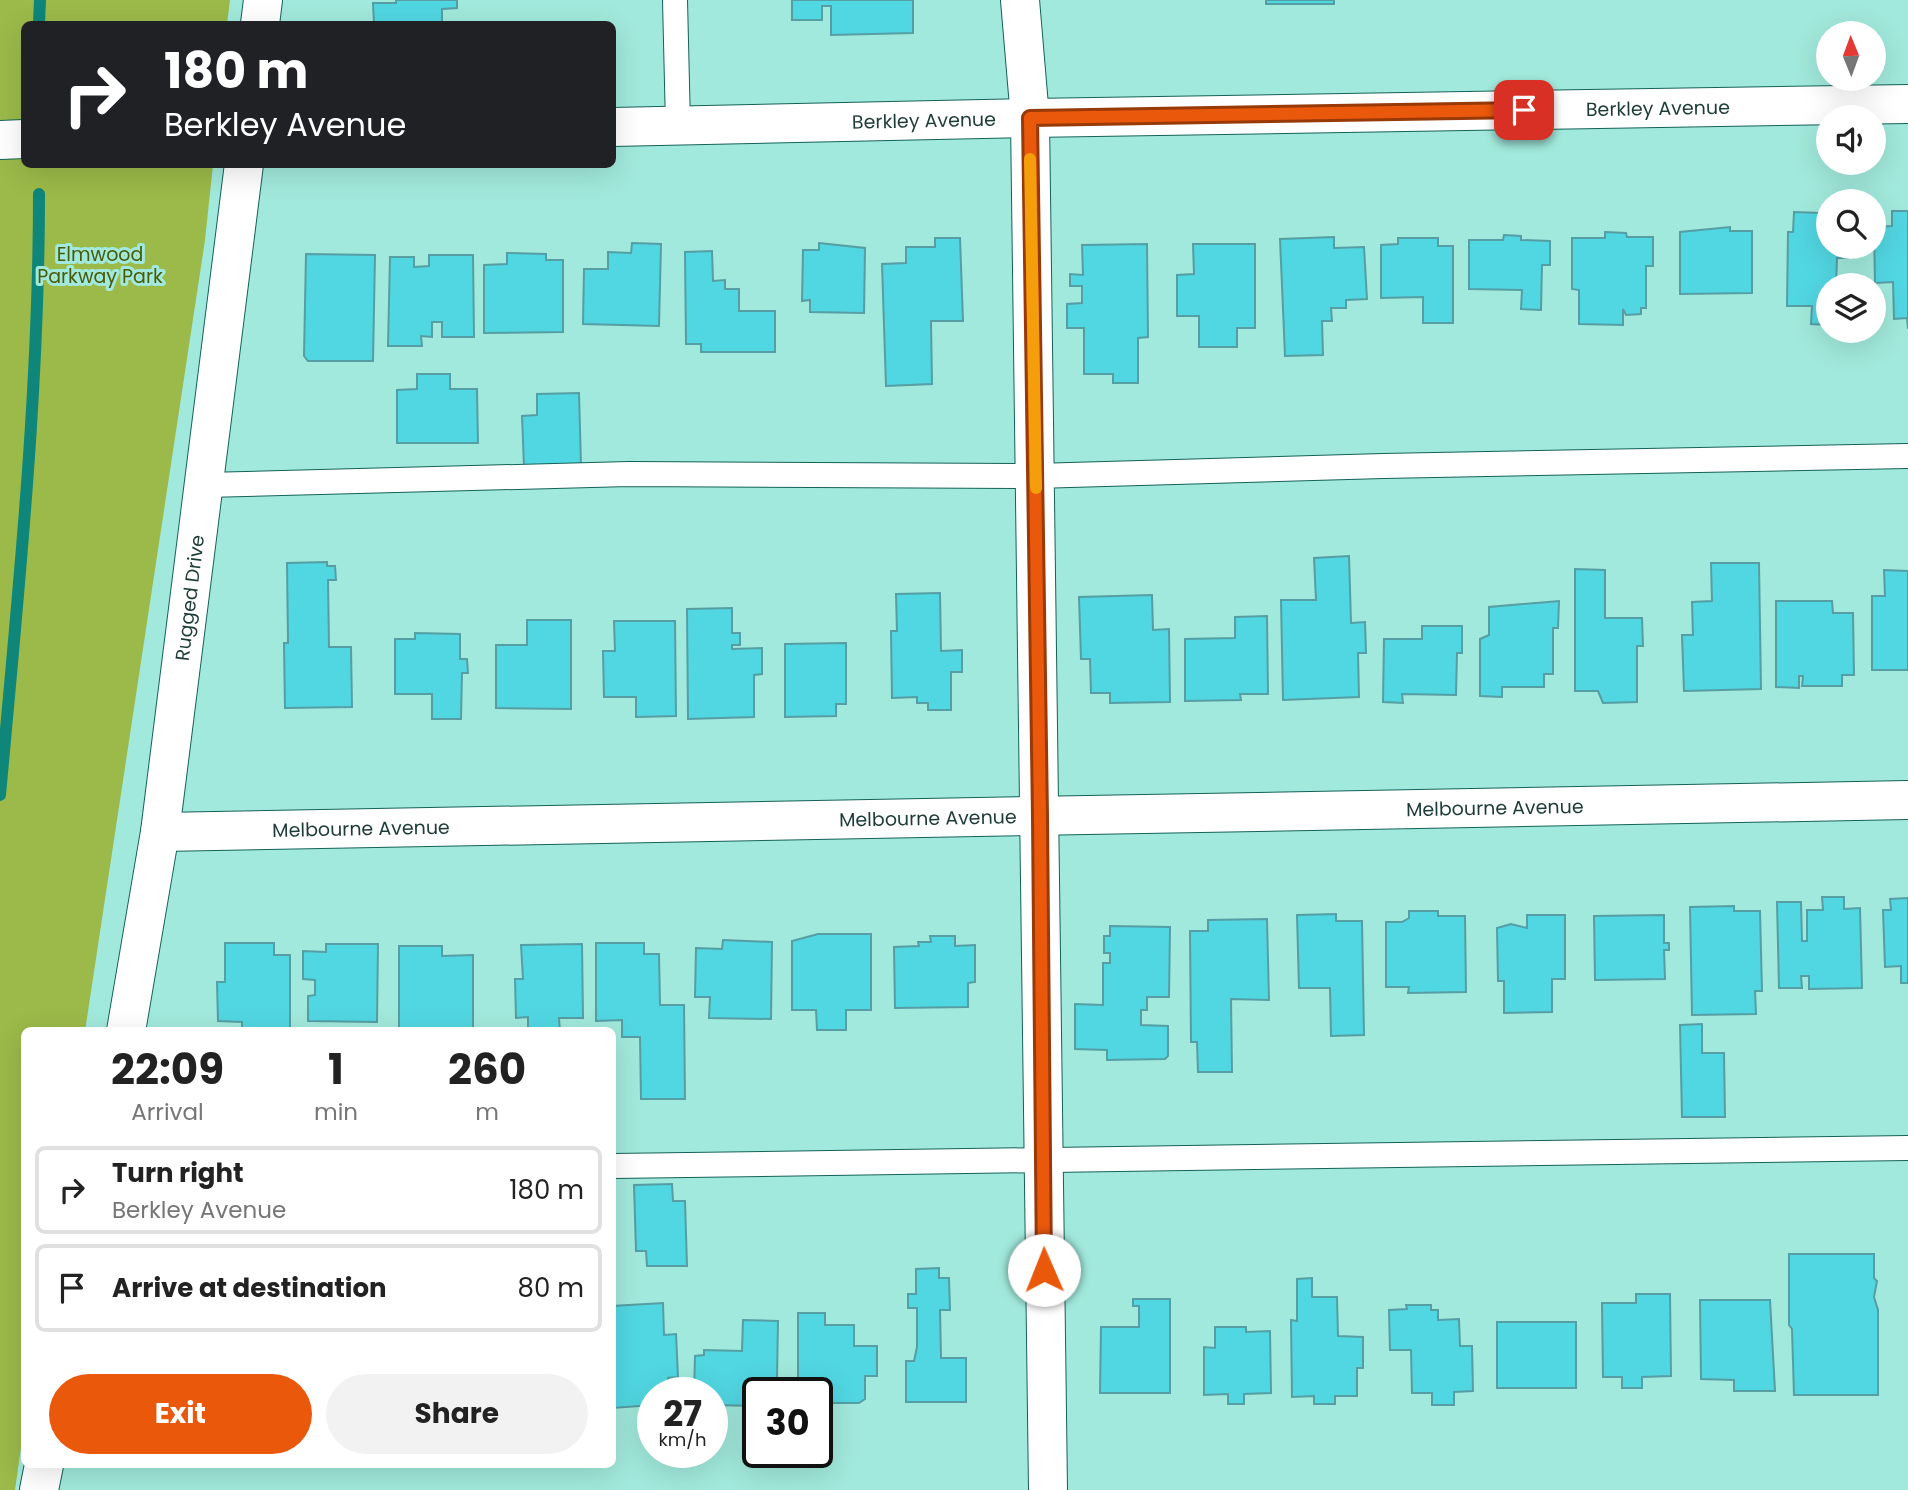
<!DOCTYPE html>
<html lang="en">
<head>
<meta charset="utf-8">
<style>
	body { margin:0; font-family:Poppins,sans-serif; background:#f2f2f2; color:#222; height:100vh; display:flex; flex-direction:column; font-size:26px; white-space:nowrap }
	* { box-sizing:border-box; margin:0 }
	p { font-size:23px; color:#767676 }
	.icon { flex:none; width:38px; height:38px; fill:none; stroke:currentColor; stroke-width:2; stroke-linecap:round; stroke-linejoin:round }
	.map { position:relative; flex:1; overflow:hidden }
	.side { position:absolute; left:21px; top:1027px; width:595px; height:441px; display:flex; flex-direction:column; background:#fff; border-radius:10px; box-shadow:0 7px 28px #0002 }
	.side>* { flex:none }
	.hud { position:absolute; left:21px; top:21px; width:595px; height:147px; border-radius:10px; box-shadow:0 7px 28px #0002; background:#202124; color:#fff; overflow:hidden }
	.needle { width:46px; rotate:359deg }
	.buttons { position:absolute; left:1816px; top:21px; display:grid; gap:14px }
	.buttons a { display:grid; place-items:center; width:70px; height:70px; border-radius:50%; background:#fff; box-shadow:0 7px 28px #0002; font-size:35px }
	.speed { position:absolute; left:637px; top:1377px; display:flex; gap:14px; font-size:35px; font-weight:700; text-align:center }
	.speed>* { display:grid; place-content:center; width:91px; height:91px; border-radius:50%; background:#fff; box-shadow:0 7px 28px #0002; line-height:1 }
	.speed small { font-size:18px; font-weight:400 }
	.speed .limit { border:4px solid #111; border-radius:10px; background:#fff; color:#111 }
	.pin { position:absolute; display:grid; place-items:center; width:60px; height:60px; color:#fff; margin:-30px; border-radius:14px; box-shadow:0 4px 10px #0006 }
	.me { position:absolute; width:77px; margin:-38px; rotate:359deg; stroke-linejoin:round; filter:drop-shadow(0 0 5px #0008) }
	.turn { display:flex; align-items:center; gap:24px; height:147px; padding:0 28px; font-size:32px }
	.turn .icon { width:91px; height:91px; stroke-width:2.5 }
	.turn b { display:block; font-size:49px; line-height:60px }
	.eta { display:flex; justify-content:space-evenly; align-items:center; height:119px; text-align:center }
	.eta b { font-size:42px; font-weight:700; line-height:49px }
	.cta { display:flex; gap:14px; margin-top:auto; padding:14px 28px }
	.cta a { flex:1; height:80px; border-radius:42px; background:#ea580c; color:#fff; font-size:28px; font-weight:700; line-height:80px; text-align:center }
	.cta a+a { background:#f2f2f2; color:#222 }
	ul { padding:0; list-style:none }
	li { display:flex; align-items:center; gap:21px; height:88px; margin:0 14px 10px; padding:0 14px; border:4px solid #e0e0e0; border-radius:10px }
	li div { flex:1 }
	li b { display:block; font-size:26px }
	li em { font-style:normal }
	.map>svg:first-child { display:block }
	.green { fill:#9bba49 }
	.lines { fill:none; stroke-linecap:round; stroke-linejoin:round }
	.stream { stroke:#0e867a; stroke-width:12 }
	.building { fill:#51d7e2; stroke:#559ea4; stroke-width:2 }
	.service-casing { stroke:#146259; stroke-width:26 }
	.minor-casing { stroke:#146259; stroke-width:40 }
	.service { stroke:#fff; stroke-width:24 }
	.minor { stroke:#fff; stroke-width:38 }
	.route-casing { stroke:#983908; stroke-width:18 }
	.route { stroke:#ea580c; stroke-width:12 }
	.slow { stroke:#f59e0b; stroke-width:12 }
	.labels { text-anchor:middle; stroke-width:6; stroke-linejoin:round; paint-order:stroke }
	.street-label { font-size:19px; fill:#1e3c37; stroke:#a1e9dc }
	.park-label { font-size:19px; fill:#485b06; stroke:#a1e9dc }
</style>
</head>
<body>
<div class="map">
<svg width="1908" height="1490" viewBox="0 0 1908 1490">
	<rect width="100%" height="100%" fill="#a1e9dc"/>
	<path class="green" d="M0 0H230L227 24H24V164L213 165 205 240 85 1031H24V1426L15 1490H0Z"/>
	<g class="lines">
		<path class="stream" d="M39 24 40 0
			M0 795C18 595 39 394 39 194"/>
	</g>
	<path class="building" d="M396 0H457V8L442 9V24H374L373 3H396Z
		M792 0H913V33L831 35V6H822V20H792Z
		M1266 0H1334V4H1266Z
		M1892 211H1908V329L1907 318 1894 319 1893 282 1875 283 1874 227 1892 226Z
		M1794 212 1821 213 1820 229H1829V247H1853V258H1837L1836 285H1829V325L1811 324 1812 306H1787L1788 232H1793Z
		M1730 227V231H1752V293L1680 294V232Z
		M1605 232 1626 233 1627 237H1653V266H1646V308H1641V314L1626 315 1623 309V325L1579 324V290L1572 289V238H1605Z
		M1504 235 1521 236V240L1550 241V265H1542L1541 310 1521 309 1522 290 1469 289V240H1503Z
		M1334 237V248L1364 247 1367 299 1346 300V308H1331L1332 321H1322L1323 355 1285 356 1280 239Z
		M935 238H960L963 321H931L932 384 886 386 882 264 906 263V247H935Z
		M1398 238H1438V246H1453V323H1423V297L1381 298V245L1398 244Z
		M632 243 661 244 659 326 583 324 584 269H608V252L631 253Z
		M819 243 865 248 864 313 810 312V300L802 301 803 250H819Z
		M1147 244 1148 337 1138 338V383H1113V374H1084V328H1067V304L1082 303V286H1070V274L1083 275 1082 245Z
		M1193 244H1255V328H1237V347H1199V316H1177V275L1194 274Z
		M712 251 713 281 725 280V289H739V311H775V352H701V344H686L685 252Z
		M507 253 546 254V260H563V332L484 333V265L507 264Z
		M306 254 375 255 373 361H308L304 356Z
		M429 255H473L474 337H442V322H432V337L421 336 422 346H388L390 257H414V267L429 266Z
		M417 374H450V389H477L478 443H397V390L417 389Z
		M579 393 581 465 524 466 522 416 537 415V394Z
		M1349 556 1351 623 1365 622 1366 653H1358L1359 697 1283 700 1281 600H1316L1314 558Z
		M327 562V566H335L336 580H328L329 647H351L352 707 285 708 284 643H288L287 563Z
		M1711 563H1759L1761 689 1684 691 1682 635H1693L1692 602 1712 601Z
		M1575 569 1605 570V618H1642L1643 646H1637V702L1603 703 1598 691H1575Z
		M1884 570 1908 571V670H1872V596H1885Z
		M940 593 941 651 962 650V672H951V710H928V703H917V697L892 698 891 631H897L896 594Z
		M1152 595 1153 630 1169 629 1170 702 1110 703V693H1091L1090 659H1081L1079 597Z
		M1559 601 1558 628H1553V674H1544V687H1502V697L1480 696V639L1489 635V607Z
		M1776 601H1832L1833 613H1853L1854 675H1842V686H1802L1803 676H1799V688L1776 687Z
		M732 608V633H740V645H732V649L762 648V674L754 675V717L688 719 687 609Z
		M1267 616 1268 694H1240L1241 700 1185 701V639L1235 638V617Z
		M527 620H571V709L496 708V645H527Z
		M614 621H675L676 716 636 717V697H604L603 651H615Z
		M1422 626H1462V653H1457L1456 695 1402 694 1403 703 1383 702 1384 639H1422Z
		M415 633 460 634V659H467L468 673H462L461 719H432V694H395V639H415Z
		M846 643V704H836V716L785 717V644Z
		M1822 897H1844V909L1860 908 1862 988 1809 989V976H1801L1802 988H1779L1777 902H1801L1802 941H1807V910H1823Z
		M1908 898V983H1901V966L1885 967 1883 910H1891L1890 899Z
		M1734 906V911H1760L1762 991H1755L1756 1014 1692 1015 1690 907Z
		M1409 911H1438V916H1465L1466 992 1408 993 1409 987H1386V922H1402L1409 918Z
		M1336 914V921H1362L1364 1035 1331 1036 1330 988H1299L1297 915Z
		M1527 915H1565V979H1552V1012L1504 1013V981H1498L1497 928 1511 924 1527 928Z
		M1664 915V943H1669V950H1664L1665 979 1595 980 1594 916Z
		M1267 919 1269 1000 1231 999 1232 1072H1198L1197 1042H1191L1190 931H1208V920Z
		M1110 926 1170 927 1169 997H1147V1010H1141V1025L1168 1026V1056L1165 1059 1107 1060V1050L1075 1049V1004L1103 1005V963H1110V953H1104V936H1110Z
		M818 934H871V1010H846V1030H817L816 1010H792V941Z
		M930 936H955V946L975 945V982L968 983V1007L895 1008 894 947 919 946 918 942H931Z
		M723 940 772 942 771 1019 709 1018 710 997H695L696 948 722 949Z
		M225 943H274V955H290V1031H242V1022L218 1021 217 982H225Z
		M596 943H644V954H659L660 1005H684L685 1099H641L640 1037H622V1020L596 1021Z
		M326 944H378L377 1022 308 1021V996L315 995V980L303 979V951L326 952Z
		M582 944 583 1018H559L560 1031H528V1017L516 1018 515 979H523L521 945Z
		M399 946H442V956L473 955V1031H399Z
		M1702 1024V1053H1724L1725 1117H1682L1680 1025Z
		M672 1184 673 1201H685L687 1266H647L646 1251H636L634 1185Z
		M1789 1254H1874V1278L1877 1281 1874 1297 1878 1310V1395H1794L1792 1329 1789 1325Z
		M939 1268V1278H949L950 1310H940L941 1358H966V1402H906V1361H914L917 1347V1308H908V1294H916V1269Z
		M1312 1278V1297H1337L1338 1336 1363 1337V1368H1357V1396H1335V1404H1314V1396L1292 1397 1291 1320 1297 1321V1279Z
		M1636 1294H1670L1671 1376 1642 1377V1388H1622V1377H1603L1602 1303H1636Z
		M1133 1299H1170V1393H1100L1101 1327H1139V1306H1133Z
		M1700 1300H1770L1775 1391H1734V1380L1701 1379Z
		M663 1303 664 1335 676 1334 678 1377 668 1378 669 1393H653V1405L612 1408V1306Z
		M1406 1305H1431V1310H1438V1320L1459 1319 1460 1346H1472L1473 1391 1454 1392V1405H1432V1393H1412L1411 1350H1390L1389 1310 1407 1309Z
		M798 1313H825V1325H854V1346H877V1376H865V1399L859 1403H817V1393H798Z
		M743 1320 778 1321 777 1379H767L766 1393H758V1406L712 1405V1393H694L695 1356 704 1355V1350L742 1351Z
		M1497 1322H1576V1388H1497Z
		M1215 1327H1246V1332L1270 1331 1271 1393 1244 1394V1404H1228V1394L1204 1395V1347L1215 1348Z"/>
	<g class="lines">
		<defs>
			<path id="service" d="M675 0 678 125
				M205 485 629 474 1035 476 1383 466 1908 456
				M612 1166 1908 1148"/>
			<g id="minor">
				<path d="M1020 0 1030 118 1048 1490"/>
				<path d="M260 24 263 0"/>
				<path id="s1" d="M612 127 1030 118 1908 104"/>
				<path d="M0 140 24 139"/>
				<path id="s2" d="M160 832 1908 800"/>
				<path id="s3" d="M126 1031 160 832 244 164"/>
				<path d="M39 1490 44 1465"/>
			</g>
		</defs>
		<use href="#service" class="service-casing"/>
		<use href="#minor" class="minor-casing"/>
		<use href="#service" class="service"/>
		<use href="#minor" class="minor"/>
	</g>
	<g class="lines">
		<defs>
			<path id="route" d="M1044 1270 1040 817 1030 118 1524 110"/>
		</defs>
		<use href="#route" class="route-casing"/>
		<use href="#route" class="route"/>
		<path class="slow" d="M1030 159 1036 488"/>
	</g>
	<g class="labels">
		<g class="street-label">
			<text dy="7" stroke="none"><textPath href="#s1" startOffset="1046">Berkley Avenue</textPath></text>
			<text dy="7" stroke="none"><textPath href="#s1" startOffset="312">Berkley Avenue</textPath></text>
			<text dy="7" stroke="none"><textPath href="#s3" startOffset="438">Rugged Drive</textPath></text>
			<text dy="7" stroke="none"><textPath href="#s2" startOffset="1335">Melbourne Avenue</textPath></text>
			<text dy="7" stroke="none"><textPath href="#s2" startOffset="768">Melbourne Avenue</textPath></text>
			<text dy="7" stroke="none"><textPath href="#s2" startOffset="201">Melbourne Avenue</textPath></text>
		</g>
		<g class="park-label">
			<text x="100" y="261">Elmwood<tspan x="100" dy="22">Parkway Park</tspan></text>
		</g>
	</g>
</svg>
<div class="buttons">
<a><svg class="needle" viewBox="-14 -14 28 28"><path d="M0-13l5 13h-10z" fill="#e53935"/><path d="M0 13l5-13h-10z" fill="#767676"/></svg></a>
<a><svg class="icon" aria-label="sound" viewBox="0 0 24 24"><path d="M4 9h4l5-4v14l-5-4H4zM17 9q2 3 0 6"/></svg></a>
<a><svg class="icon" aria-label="search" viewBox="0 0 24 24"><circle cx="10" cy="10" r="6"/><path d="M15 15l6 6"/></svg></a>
<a><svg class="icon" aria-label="layers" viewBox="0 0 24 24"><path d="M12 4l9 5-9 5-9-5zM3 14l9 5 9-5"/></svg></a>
</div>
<div class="speed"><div>27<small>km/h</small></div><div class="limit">30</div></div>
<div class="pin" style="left:1524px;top:110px;background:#d93025"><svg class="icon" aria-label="arrive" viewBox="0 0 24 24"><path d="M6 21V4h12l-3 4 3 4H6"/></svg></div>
<svg class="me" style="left:1044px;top:1270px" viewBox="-20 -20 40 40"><circle r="19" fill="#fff"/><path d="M0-13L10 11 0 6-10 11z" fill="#ea580c"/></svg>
<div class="hud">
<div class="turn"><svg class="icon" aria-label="right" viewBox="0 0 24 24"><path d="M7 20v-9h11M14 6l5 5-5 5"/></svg><div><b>180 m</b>Berkley Avenue</div></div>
</div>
<section class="side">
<div class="eta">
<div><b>22:09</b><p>Arrival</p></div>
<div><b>1</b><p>min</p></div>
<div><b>260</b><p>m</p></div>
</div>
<ul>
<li><svg class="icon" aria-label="right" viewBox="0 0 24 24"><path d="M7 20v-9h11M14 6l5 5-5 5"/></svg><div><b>Turn right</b><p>Berkley Avenue</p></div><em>180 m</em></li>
<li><svg class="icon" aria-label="arrive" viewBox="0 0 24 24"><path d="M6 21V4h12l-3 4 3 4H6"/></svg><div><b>Arrive at destination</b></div><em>80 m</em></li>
</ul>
<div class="cta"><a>Exit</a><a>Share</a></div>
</section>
</div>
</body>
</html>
